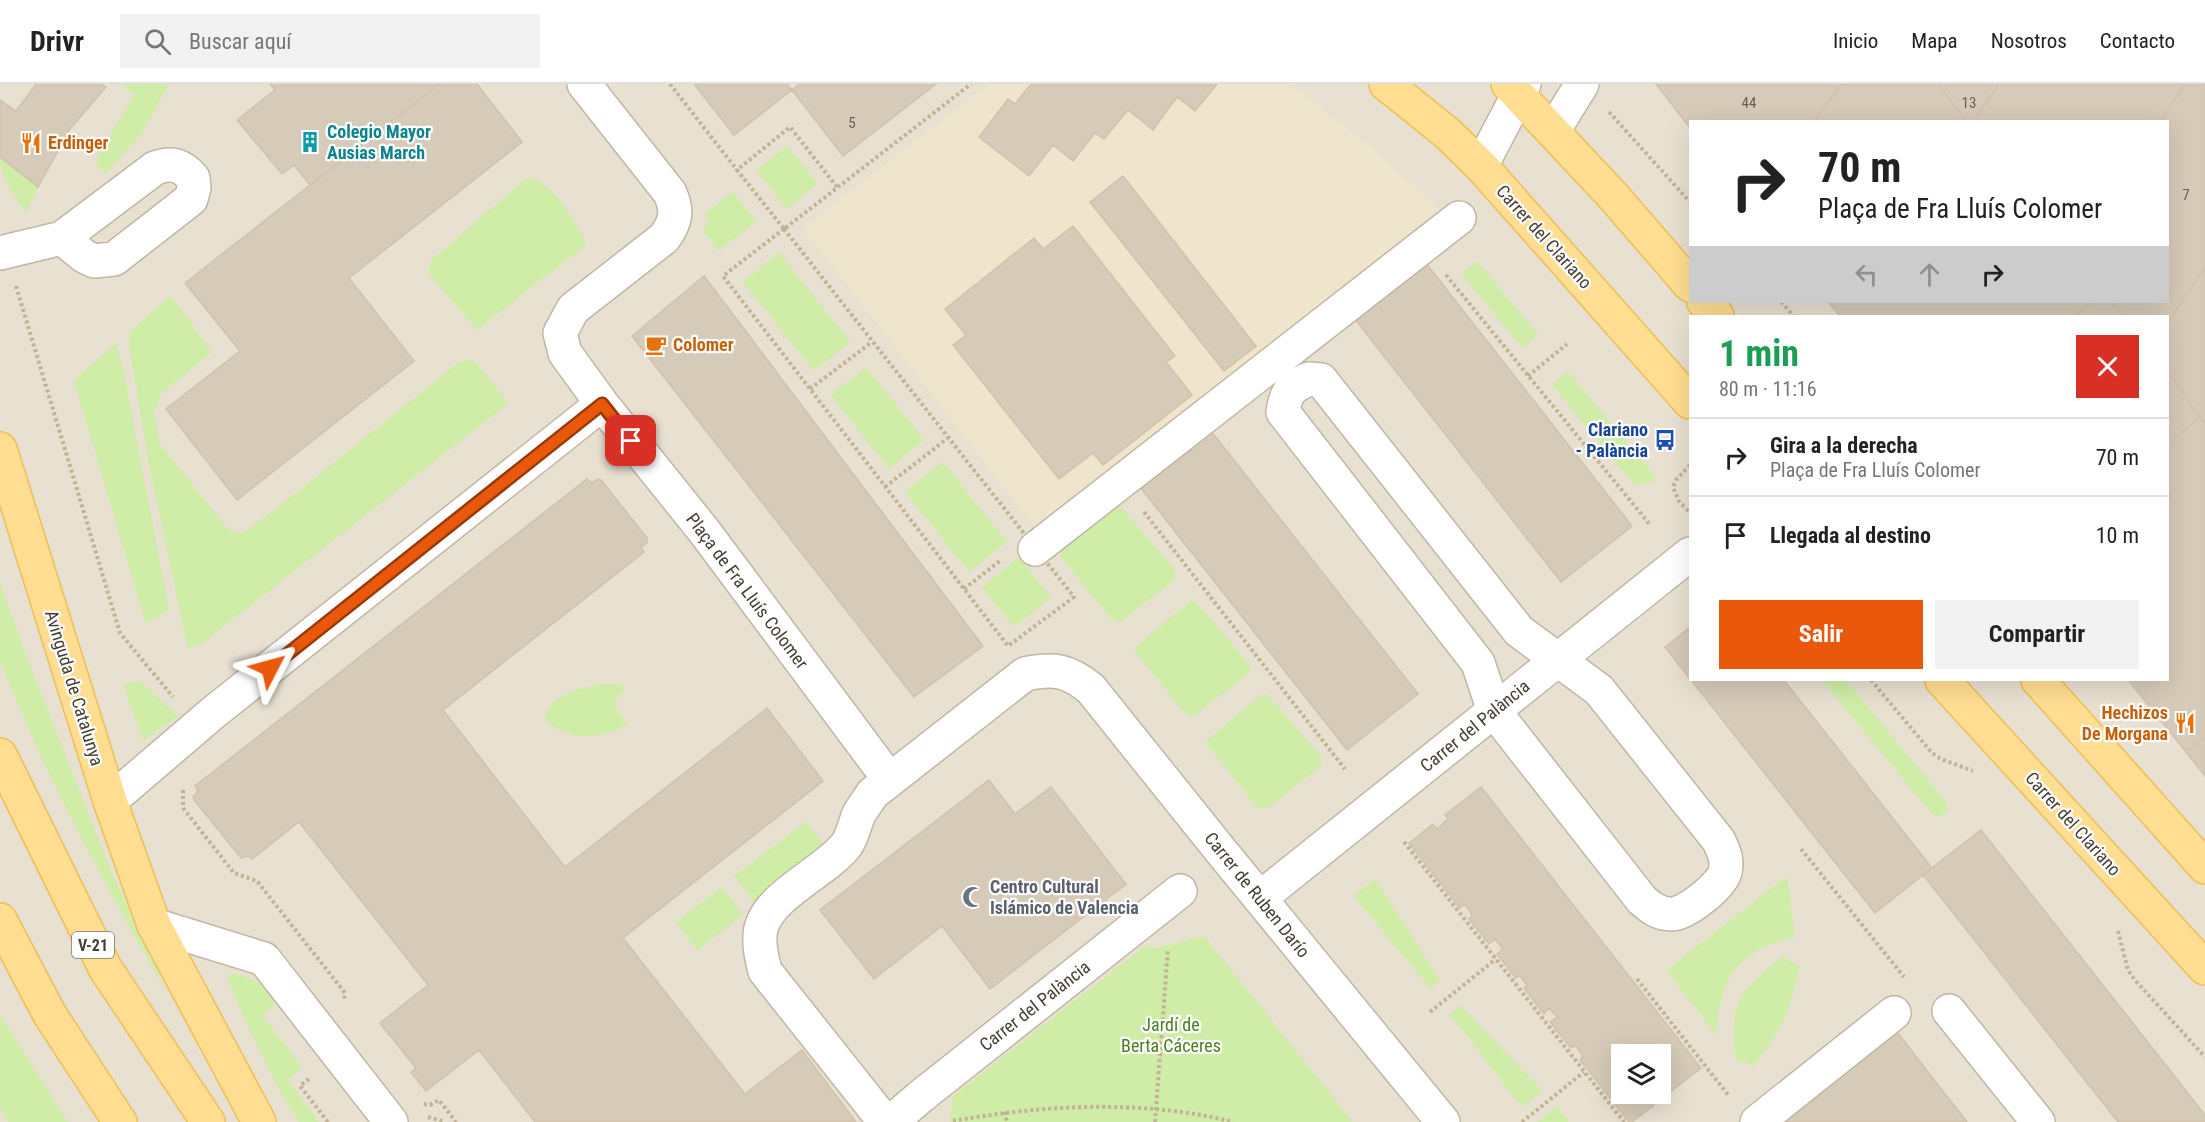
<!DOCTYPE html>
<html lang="es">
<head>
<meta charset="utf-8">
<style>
	body { margin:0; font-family:"Roboto Condensed",sans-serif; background:#f2f2f2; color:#222; height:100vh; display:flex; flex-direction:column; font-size:22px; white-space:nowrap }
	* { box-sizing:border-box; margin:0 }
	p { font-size:20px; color:#767676 }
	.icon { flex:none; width:33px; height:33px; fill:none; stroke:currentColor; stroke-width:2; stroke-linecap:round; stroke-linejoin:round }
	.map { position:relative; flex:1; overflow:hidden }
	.drawer { position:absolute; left:1689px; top:231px; width:480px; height:366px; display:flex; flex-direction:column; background:#fff; border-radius:0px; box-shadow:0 6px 24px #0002 }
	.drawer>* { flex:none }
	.top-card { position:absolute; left:1689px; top:36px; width:480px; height:183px; border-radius:0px; box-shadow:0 6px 24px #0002; background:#fff; color:#222; overflow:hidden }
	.buttons { position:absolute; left:1611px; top:960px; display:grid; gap:12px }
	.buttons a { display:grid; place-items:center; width:60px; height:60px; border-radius:0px; background:#fff; box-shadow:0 6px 24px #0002; font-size:30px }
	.pin { position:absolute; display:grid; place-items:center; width:51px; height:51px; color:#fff; margin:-26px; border-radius:12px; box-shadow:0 3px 9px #0006 }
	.me { position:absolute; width:66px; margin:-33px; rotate:51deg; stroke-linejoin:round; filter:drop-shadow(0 0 4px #0008) }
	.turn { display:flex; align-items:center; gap:21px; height:126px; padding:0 30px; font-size:27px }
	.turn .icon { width:78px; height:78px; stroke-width:2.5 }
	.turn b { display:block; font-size:42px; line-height:51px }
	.lanes { display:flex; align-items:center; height:57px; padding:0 30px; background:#0003; justify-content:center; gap:30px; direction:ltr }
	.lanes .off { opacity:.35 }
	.round { display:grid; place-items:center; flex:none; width:63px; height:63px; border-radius:0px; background:#f2f2f2 }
	.head { display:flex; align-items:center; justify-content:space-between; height:102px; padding:0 30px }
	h1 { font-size:36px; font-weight:700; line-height:45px; color:#1e9e55 }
	.button { display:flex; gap:12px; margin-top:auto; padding:12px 30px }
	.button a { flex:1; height:69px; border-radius:0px; background:#ea580c; color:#fff; font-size:24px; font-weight:700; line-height:69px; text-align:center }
	.button a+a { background:#f2f2f2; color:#222 }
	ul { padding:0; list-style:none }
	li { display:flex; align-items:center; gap:18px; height:78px; padding:0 30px; border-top:2px solid #e0e0e0 }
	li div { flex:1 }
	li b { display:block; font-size:22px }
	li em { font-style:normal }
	header { display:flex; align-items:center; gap:36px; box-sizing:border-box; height:84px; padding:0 30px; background:#fff; border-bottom:2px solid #e0e0e0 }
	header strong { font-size:28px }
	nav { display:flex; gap:33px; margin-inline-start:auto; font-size:21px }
	.search { width:420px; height:54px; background:#f2f2f2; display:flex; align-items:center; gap:15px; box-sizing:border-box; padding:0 21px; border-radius:0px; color:#767676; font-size:22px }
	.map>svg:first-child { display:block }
	.residential { fill:#e8e0d1; fill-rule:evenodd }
	.education { fill:#efe4cc }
	.green { fill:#cfeda7 }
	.building { fill:#d6cab8; stroke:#d2c2aa; stroke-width:1.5 }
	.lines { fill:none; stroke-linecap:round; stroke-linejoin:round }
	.minor-casing { stroke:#c0b6a5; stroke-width:36 }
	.major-casing { stroke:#f0be55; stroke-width:36 }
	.path { stroke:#c3b295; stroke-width:4; stroke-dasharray:3 3; stroke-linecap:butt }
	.minor { stroke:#fff; stroke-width:33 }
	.major { stroke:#ffdd91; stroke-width:33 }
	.route-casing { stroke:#983908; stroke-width:15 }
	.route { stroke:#ea580c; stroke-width:10 }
	.labels { text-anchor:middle; stroke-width:4.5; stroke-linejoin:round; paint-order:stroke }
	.number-label { font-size:15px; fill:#6a6154 }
	.shield { fill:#fff; stroke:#7e7870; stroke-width:1.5 }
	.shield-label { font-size:16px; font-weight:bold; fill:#463e33 }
	.culture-label { font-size:18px; font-weight:bold; fill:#0d838f; stroke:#fff; text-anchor:start }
	.food-label { font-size:18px; font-weight:bold; fill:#c56008; stroke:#fff; text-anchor:start }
	.street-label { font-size:18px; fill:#463e33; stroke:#fff }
	.transit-label { font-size:18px; font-weight:bold; fill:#164399; stroke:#fff; text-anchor:end }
	.worship-label { font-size:18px; font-weight:bold; fill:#5b616d; stroke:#fff; text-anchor:start }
	.park-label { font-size:18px; fill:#467e20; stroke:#fff }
</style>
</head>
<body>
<header>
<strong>Drivr</strong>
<div class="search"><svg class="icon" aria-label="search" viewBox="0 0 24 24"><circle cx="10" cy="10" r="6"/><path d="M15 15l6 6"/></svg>Buscar aquí</div>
<nav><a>Inicio</a><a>Mapa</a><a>Nosotros</a><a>Contacto</a></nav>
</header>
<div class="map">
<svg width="2205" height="1038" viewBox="0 0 2205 1038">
	<rect width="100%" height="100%" fill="#f4eee3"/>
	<path class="residential" d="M0 0H2205V1038H0ZM1690 38H2168V218H1690ZM1690 232H2168V596H1690ZM1622 970H1660V1010H1622Z"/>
	<path class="education" d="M989 0H1289L1367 60 1445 131 1039 449 803 144Z"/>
	<path class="green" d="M121 0H169L142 49 105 90 97 81 96 75 134 11Z
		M787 62 817 99 787 125 756 87Z
		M0 73 38 103 26 129C14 112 0 93 0 73Z
		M530 94C557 104 570 132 585 155L584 162 477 246 429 190V181L433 175 523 97Z
		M733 108 756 137 719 167 703 147 708 139 706 129Z
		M779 168 850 258 814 287 743 198Z
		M1477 177 1538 251 1522 264 1462 190Z
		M171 212 212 268 162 309 154 329 160 360 226 443 235 449 245 448 285 418 457 280 467 275 476 279 508 318 500 326 201 560 188 565 148 375 129 260 130 248 136 242Z
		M116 259 123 284 169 526 146 540 74 297Z
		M866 283 924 356 889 385 831 311Z
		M1568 287 1656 394 1651 398 1634 401 1552 301Z
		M943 378 1007 458 969 488 905 408Z
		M1117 422 1122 424 1175 486V495L1120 538 1112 536 1060 472 1061 467Z
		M1019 473 1051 513 1014 543 982 503Z
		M0 499 27 574 110 784 168 911C127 839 87 767 50 692 34 658 19 622 4 587L0 578Z
		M1191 517 1196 518 1250 581 1249 589 1194 632 1186 631 1134 566 1136 562Z
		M139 596 178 632 143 657 124 601Z
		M1822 596H1846L1946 718 1948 725 1944 730 1937 733 1931 729Z
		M604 600 623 601 625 608 618 611C612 625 619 629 628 639 605 656 564 658 545 634 550 610 583 603 604 600Z
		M1263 610 1268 611 1322 674 1321 682 1266 725 1258 724 1206 659 1208 655Z
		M806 738 827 765 755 820 734 792Z
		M1787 792 1795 853C1737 866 1720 894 1716 951L1667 886Z
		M1375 795 1440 896 1430 904 1354 812Z
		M722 803 743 831 697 866 676 838Z
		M1204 852 1353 1038H950L953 1012 1145 862 1158 864Z
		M1784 872 1790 878 1799 881C1793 924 1780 948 1753 982L1746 978H1737C1726 923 1740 904 1784 872Z
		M235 889 257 898 280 917 262 932 302 983 290 994V999L319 1038H299C270 993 249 945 228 896L229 890Z
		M1460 921 1543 1007 1522 1023 1450 930Z
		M0 931 68 1038H8L0 1023Z
		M1557 1022 1569 1038H1537Z"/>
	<path class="building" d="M36 0H101L106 3 70 45 38 103 0 73V16L16 27Z
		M270 0H439L310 101 294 81 282 90 237 36 275 6Z
		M439 0H477L522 58 349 194 414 277 237 416 166 325 240 267 185 199Z
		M694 0H787L792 6 734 51Z
		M799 0H936L843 72 792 6Z
		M1031 0H1217L1195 27 1177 13 1153 46 1128 26 1104 55 1095 49 1073 77 1053 61 1029 92 979 53 1008 15 1015 20Z
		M1656 0H1841L1814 38H1690V44Z
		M1841 0H1938L1967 38H1814Z
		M1938 0H1999L1972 38H1967Z
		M1999 0H2186L2159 38H1972Z
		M2186 0H2205V184L2168 238V232H2124L2112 218H2168V38H2159Z
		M1123 92 1256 262 1224 287 1090 118Z
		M1073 142 1175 272 1166 278 1192 311 1103 381 1093 369 1059 395 953 261 966 251 945 225 1034 154 1043 165Z
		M1425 178 1632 442 1561 498 1354 234Z
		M2205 184V340L2168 288V238Z
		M704 192 983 562 914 613 632 252Z
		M1828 218H2092L2074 232H1840Z
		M2092 218H2112L2124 232H2074Z
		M2168 288 2200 333 2168 359Z
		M2200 333 2205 340V653L2186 668 2128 596H2168V359Z
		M1211 347 1418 610 1347 666 1140 403Z
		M587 395 592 399 597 395 601 396 647 454V459L641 463 644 468 443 626 565 783 767 624 823 697 623 854 745 1010 802 966 856 1038H535L479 966 426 1007 411 988 416 984 380 939 428 901 299 738 252 775 249 772 241 774 194 716 193 713 198 707 195 702Z
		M1690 543V595L1665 563Z
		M1691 596H1784L1932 784 1875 829Z
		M2205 653V692L2186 668Z
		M989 696 1015 730 1051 703 1126 800 990 905 942 842 874 895 820 826Z
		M1481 703 1701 984 1666 1011 1660 1008V970H1622V1010H1659L1650 1016 1654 1021 1632 1038H1629L1580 976 1583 972 1575 961 1571 964 1550 938 1557 933 1549 924 1544 930 1524 904 1527 901 1519 891 1516 894 1497 870 1503 865 1495 855 1489 860 1469 835 1472 832 1469 826 1464 820 1460 824 1409 759 1433 740 1437 745 1448 735 1445 731Z
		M1981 746 2205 1031V1038H2118L1923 791Z
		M1893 943 1967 1038H1773Z"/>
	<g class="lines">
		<defs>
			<path id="minor" d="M584 0 670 109C678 127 676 138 664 154L573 225 560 249 565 269 602 320 704 447 889 695
				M1553 47 1582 0
				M1481 82 1524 0
				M0 169 62 154 155 84C172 78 182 81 193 94L194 104 191 115 114 175 94 177 84 172 62 154
				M1309 295 1321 296 1519 547 1599 606 1719 757C1724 768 1728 776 1725 788 1721 802 1685 831 1671 830 1659 830 1651 824 1642 816L1494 627 1478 579 1283 328C1286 308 1290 303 1309 295Z
				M1035 465 1459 134
				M110 717 214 628 602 320
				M1260 814 1690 470
				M154 841 264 875 391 1038
				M1949 927 2038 1038
				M885 1038 765 887C762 875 759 863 760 851 762 813 826 789 847 760 853 751 855 739 859 730 863 723 868 717 872 710L1025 590C1054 584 1068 586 1091 605L1221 767 1443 1038
				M891 1038 920 1013 1180 807
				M1757 1038 1894 929"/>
			<path id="major" d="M1386 0 1447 49 1481 82 1690 318
				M1508 0 1613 112 1690 201
				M1704 218 1717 232
				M0 365 110 717 154 841 259 1038
				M1942 596 2205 884
				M2038 596 2205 783
				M0 671 105 884 208 1038
				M0 836 50 931 120 1038"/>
		</defs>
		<use href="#minor" class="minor-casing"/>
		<use href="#major" class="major-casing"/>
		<path class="path" d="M670 0 737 86
			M1609 28 1690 118
			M837 103 790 43 737 86 784 145 971 0
			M784 145 1074 513 1008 562 723 192Z
			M1446 191 1651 442
			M16 202 120 549 173 613
			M1781 218 1794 232
			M1528 292 1567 260
			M810 305 872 258
			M1690 381 1676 396 1673 403 1679 417 1690 429
			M885 403 948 354
			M1144 428 1345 685
			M964 505 1001 476
			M1871 596 1932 669 1941 675 1973 687
			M183 706V724L234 789 257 797 345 909 344 915
			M1404 758 1624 1038
			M1801 765 1904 893
			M2118 847 2128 886 2134 895 2205 973
			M1637 895 1729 1012
			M1430 928 1496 875
			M309 995 300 1002 328 1038
			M424 1020 430 1021 439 1016 456 1038
			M1004 1028 1007 1038
			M428 1033 445 1038
			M953 1037C1043 1021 1143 1015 1233 1038
			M1155 1038 1168 865
			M1522 1038 1584 988"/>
		<use href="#minor" class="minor"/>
		<use href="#major" class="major"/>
	</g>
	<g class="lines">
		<defs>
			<path id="route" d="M270 584 602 320 631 357"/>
		</defs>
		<use href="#route" class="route-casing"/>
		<use href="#route" class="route"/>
	</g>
	<defs>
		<symbol id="building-bare" viewBox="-9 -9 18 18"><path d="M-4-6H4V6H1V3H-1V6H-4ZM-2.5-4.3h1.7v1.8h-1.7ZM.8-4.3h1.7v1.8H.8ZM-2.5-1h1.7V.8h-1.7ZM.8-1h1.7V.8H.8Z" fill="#0f9aa8" stroke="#fff" stroke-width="2.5" paint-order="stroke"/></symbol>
		<symbol id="restaurant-bare" viewBox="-9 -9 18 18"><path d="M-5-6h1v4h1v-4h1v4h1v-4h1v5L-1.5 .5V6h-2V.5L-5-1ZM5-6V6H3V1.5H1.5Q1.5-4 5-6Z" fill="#e8710a" stroke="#fff" stroke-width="2.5" paint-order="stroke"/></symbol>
		<symbol id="cafe-bare" viewBox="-9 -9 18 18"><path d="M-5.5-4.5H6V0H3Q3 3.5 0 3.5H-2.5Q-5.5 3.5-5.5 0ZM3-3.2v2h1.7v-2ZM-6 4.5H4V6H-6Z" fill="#e8710a" stroke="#fff" stroke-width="2.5" paint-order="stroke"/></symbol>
		<symbol id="bus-bare" viewBox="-9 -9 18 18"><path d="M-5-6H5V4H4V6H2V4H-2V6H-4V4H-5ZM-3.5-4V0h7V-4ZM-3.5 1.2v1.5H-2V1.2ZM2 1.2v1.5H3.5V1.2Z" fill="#1a4fb4" stroke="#fff" stroke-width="2.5" paint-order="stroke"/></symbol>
		<symbol id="mosque-bare" viewBox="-9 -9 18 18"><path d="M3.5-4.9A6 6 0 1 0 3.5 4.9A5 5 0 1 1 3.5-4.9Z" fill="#6b7280" stroke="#fff" stroke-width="2.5" paint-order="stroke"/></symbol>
	</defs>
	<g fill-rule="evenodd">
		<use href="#building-bare" x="295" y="43" width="30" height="30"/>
		<use href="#restaurant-bare" x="16" y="44" width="30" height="30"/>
		<use href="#cafe-bare" x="641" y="246" width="30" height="30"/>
		<use href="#bus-bare" x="1650" y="341" width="30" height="30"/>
		<use href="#restaurant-bare" x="2170" y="624" width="30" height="30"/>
		<use href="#mosque-bare" x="958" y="798" width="30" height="30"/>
	</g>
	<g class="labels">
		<g class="number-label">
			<text x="1749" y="24">44</text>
			<text x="1969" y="24">13</text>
			<text x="852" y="44">5</text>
			<text x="2186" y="116">7</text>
		</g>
		<rect class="shield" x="72" y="848" width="42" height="26" rx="4.5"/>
		<g class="shield-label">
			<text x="93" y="867">V-21</text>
		</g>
		<g class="culture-label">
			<text x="327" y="54">Colegio Mayor<tspan x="327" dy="21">Ausias March</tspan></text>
		</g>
		<g class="food-label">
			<text x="48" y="65">Erdinger</text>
			<text x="673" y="267">Colomer</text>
			<text x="2168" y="635" text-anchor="end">Hechizos<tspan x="2168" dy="21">De Morgana</tspan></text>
		</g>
		<g class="street-label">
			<text transform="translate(1544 153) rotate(48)" y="6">Carrer del Clariano</text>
			<text transform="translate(747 507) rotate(53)" y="6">Plaça de Fra Lluís Colomer</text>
			<text transform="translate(74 604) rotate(73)" y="6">Avinguda de Catalunya</text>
			<text transform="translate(1475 642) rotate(-39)" y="6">Carrer del Palància</text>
			<text transform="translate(2073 740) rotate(48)" y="6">Carrer del Clariano</text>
			<text transform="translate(1257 811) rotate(51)" y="6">Carrer de Ruben Darío</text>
			<text transform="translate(1035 922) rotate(-38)" y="6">Carrer del Palància</text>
		</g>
		<g class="transit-label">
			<text x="1648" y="352">Clariano<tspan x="1648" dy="21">- Palància</tspan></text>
		</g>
		<g class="worship-label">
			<text x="990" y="809">Centro Cultural<tspan x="990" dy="21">Islámico de Valencia</tspan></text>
		</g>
		<g class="park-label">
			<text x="1171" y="947">Jardí de<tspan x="1171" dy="21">Berta Cáceres</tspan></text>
		</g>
	</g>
</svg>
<div class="buttons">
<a><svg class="icon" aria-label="layers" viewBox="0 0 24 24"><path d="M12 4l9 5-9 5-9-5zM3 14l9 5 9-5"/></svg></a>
</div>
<div class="pin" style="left:631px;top:357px;background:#d93025"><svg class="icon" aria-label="arrive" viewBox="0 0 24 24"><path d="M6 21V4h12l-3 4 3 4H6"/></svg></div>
<svg class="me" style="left:270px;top:584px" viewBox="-20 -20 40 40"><path d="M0-17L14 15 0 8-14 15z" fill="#ea580c" stroke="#fff" stroke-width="4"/></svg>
<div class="top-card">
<div class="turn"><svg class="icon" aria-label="right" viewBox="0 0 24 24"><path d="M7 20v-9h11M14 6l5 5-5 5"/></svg><div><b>70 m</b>Plaça de Fra Lluís Colomer</div></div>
<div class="lanes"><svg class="icon off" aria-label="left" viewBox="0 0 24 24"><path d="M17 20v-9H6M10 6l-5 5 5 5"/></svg><svg class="icon off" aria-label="ahead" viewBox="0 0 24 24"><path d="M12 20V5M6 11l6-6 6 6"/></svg><svg class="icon" aria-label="right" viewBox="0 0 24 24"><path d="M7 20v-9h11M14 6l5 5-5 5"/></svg></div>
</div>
<section class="drawer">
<div class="head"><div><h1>1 min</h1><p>80 m · 11:16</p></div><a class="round" style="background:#d93025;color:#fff"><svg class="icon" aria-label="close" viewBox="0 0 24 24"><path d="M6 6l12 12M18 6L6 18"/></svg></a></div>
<ul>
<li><svg class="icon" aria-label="right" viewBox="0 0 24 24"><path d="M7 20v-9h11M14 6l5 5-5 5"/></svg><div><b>Gira a la derecha</b><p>Plaça de Fra Lluís Colomer</p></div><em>70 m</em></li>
<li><svg class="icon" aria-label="arrive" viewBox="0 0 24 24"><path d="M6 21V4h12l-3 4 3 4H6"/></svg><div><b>Llegada al destino</b></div><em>10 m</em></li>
</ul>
<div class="button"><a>Salir</a><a>Compartir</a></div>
</section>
</div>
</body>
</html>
